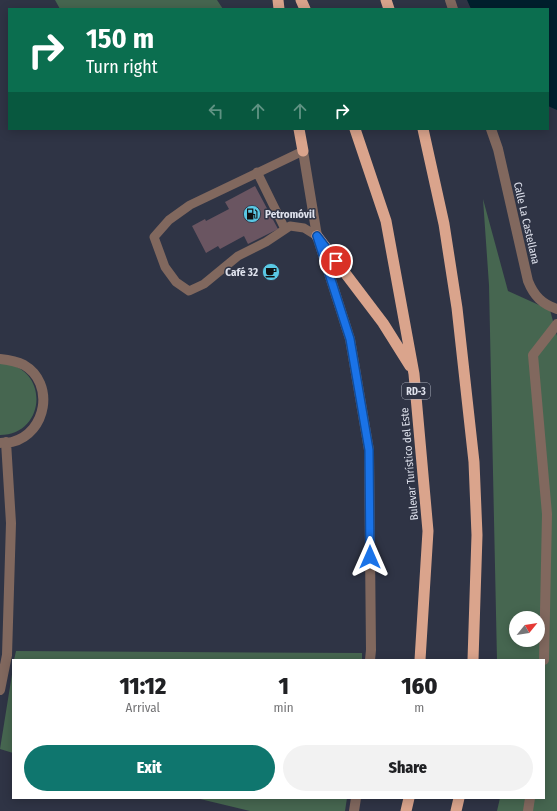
<!DOCTYPE html>
<html lang="en">
<head>
<meta charset="utf-8">
<style>
	body { margin:0; font-family:"Fira Sans Condensed",sans-serif; background:#f2f2f2; color:#202124; height:100vh; display:flex; flex-direction:column; font-size:15px; white-space:nowrap }
	* { box-sizing:border-box; margin:0 }
	p { font-size:13px; color:#757577 }
	.icon { flex:none; width:22px; height:22px; fill:none; stroke:currentColor; stroke-width:2; stroke-linecap:round; stroke-linejoin:round }
	.map { position:relative; flex:1; overflow:hidden }
	.drawer { position:absolute; left:12px; top:659px; width:533px; height:140px; display:flex; flex-direction:column; background:#fff; border-radius:0px; box-shadow:0 2px 10px #0003 }
	.drawer>* { flex:none }
	.banner { position:absolute; left:8px; top:8px; width:541px; height:122px; border-radius:0px; box-shadow:0 2px 10px #0003; background:#0b6e4f; color:#fff; overflow:hidden }
	.needle { width:26px; rotate:60deg }
	.controls { position:absolute; left:509px; top:611px; display:grid; gap:8px }
	.controls a { display:grid; place-items:center; width:36px; height:36px; border-radius:50%; background:#fff; box-shadow:0 2px 10px #0003; font-size:20px }
	.pin { position:absolute; display:grid; place-items:center; width:34px; height:34px; color:#fff; margin:-17px; border:2px solid #fff; border-radius:50%; box-shadow:0 1px 4px #0007 }
	.me { position:absolute; width:44px; margin:-22px; rotate:0deg; stroke-linejoin:round; filter:drop-shadow(0 0 3px #0008) }
	.turn { display:flex; align-items:center; gap:14px; height:84px; padding:0 12px; font-size:18px }
	.turn .icon { width:52px; height:52px; stroke-width:2.5 }
	.turn b { display:block; font-size:28px; line-height:34px }
	.lanes { display:flex; align-items:center; height:38px; padding:0 12px; background:#0003; justify-content:center; gap:20px; direction:ltr }
	.lanes .off { opacity:.35 }
	.eta { display:flex; justify-content:space-evenly; align-items:center; height:68px; text-align:center }
	.eta b { font-size:24px; font-weight:800; line-height:28px }
	.cta { display:flex; gap:8px; margin-top:auto; padding:8px 12px }
	.cta a { flex:1; height:46px; border-radius:24px; background:#0f766e; color:#fff; font-size:16px; font-weight:800; line-height:46px; text-align:center }
	.cta a+a { background:#f2f2f2; color:#202124 }
	.map>svg:first-child { display:block }
	.green { fill:#466650; fill-rule:evenodd }
	.water { fill:#001f2d }
	.building { fill:#6a5561 }
	.lines { fill:none; stroke-linecap:round; stroke-linejoin:round }
	.service { stroke:#81685e; stroke-width:9 }
	.minor { stroke:#81685e; stroke-width:10 }
	.trunk { stroke:#daa48c; stroke-width:11 }
	.route-casing { stroke:#114b97; stroke-width:10 }
	.route { stroke:#1a73e8; stroke-width:7 }
	.labels { text-anchor:middle; stroke-width:3; stroke-linejoin:round; paint-order:stroke }
	.shield { fill:#2f3445; stroke:#aaaebb; stroke-width:1 }
	.shield-label { font-size:10px; font-weight:bold; fill:#dfe2ed }
	.poi-label { font-size:11px; font-weight:bold; fill:#dfe2ed; stroke:#2f3445; text-anchor:start }
	.street-label { font-size:11px; fill:#dfe2ed; stroke:#2f3445 }
</style>
</head>
<body>
<div class="map">
<svg width="557" height="811" viewBox="0 0 557 811">
	<rect width="100%" height="100%" fill="#2f3445"/>
	<path class="green" d="M55 0H217L223 9H60Z
		M483 199 508 291 550 310 557 336V811H497L500 798H544V660H497L489 285ZM516 618H538V640H516Z
		M0 363C4 364 9 364 12 365 50 378 42 435 0 435Z
		M16 651 362 653V660H14Z
		M13 668V753L0 749Z
		M196 798H347L345 811H250Z"/>
	<path class="water" d="M467 0H557V110L548 106V9H471Z"/>
	<path class="building" d="M255 186 278 229 248 244 244 236 220 249 218 246 206 253 192 226 205 219 206 221 229 209 225 202Z"/>
	<g class="lines">
		<path class="service" d="M303 151 190 205 169 220 154 237 165 267 176 282 189 291 204 284 238 256 266 242 290 226 304 228 317 236
			M257 172 285 229"/>
		<path class="minor" d="M450 0 453 9
			M491 129 498 149 528 281C534 296 542 304 557 309
			M303 151 317 236 350 339 369 450 371 650 370 660
			M0 359C9 360 16 361 24 365 55 383 47 433 12 442 8 443 4 442 0 443
			M544 660 547 514 533 355 557 324
			M0 690 7 655 11 523 6 442
			M354 811 356 798
			M528 811 530 798"/>
		<path class="trunk" d="M278 0 279 9
			M301 0 305 9
			M386 0 389 9
			M299 129 303 151
			M355 129 386 221 414 374 428 531 420 660
			M423 129 444 224 457 308 474 462 477 535 473 660
			M317 236 383 323 410 366
			M406 811 409 798
			M456 811 459 798"/>
	</g>
	<g class="lines">
		<defs>
			<path id="route" d="M336 261 317 236 350 339 369 450 370 557"/>
		</defs>
		<use href="#route" class="route-casing"/>
		<use href="#route" class="route"/>
	</g>
	<defs>
		<symbol id="fuel-disc" viewBox="-11 -11 22 22"><circle r="9.5" fill="#59c8e4" stroke="#2f3445"/><path d="M-5.5-6h7V0h2V4h1.3V-2.5L3-4.5l.8-.8L6-3V5H2.5V1h-1V6h-7ZM-4.2-4.7v3.2H.2V-4.7Z" fill="#111"/></symbol>
		<symbol id="cafe-disc" viewBox="-11 -11 22 22"><circle r="9.5" fill="#59c8e4" stroke="#2f3445"/><path d="M-5.5-4.5H6V0H3Q3 3.5 0 3.5H-2.5Q-5.5 3.5-5.5 0ZM3-3.2v2h1.7v-2ZM-6 4.5H4V6H-6Z" fill="#111"/></symbol>
	</defs>
	<g fill-rule="evenodd">
		<use href="#fuel-disc" x="242" y="204" width="20" height="20"/>
		<use href="#cafe-disc" x="261" y="262" width="20" height="20"/>
	</g>
	<g class="labels">
		<rect class="shield" x="402" y="383" width="28" height="16" rx="3"/>
		<g class="shield-label">
			<text x="416" y="395">RD-3</text>
		</g>
		<g class="poi-label">
			<text x="265" y="218">Petromóvil</text>
			<text x="258" y="276" text-anchor="end">Café 32</text>
		</g>
		<g class="street-label">
			<text transform="translate(527 223) rotate(77)" y="4">Calle La Castellana</text>
			<text transform="translate(409 464) rotate(-95)" y="4">Bulevar Turístico del Este</text>
		</g>
	</g>
</svg>
<div class="controls">
<a><svg class="needle" viewBox="-14 -14 28 28"><path d="M0-13l5 13h-10z" fill="#e53935"/><path d="M0 13l5-13h-10z" fill="#757577"/></svg></a>
</div>
<div class="pin" style="left:336px;top:261px;background:#d93025"><svg class="icon" aria-label="arrive" viewBox="0 0 24 24"><path d="M6 21V4h12l-3 4 3 4H6"/></svg></div>
<svg class="me" style="left:370px;top:557px" viewBox="-20 -20 40 40"><path d="M0-17L14 15 0 8-14 15z" fill="#1a73e8" stroke="#fff" stroke-width="4"/></svg>
<div class="banner">
<div class="turn"><svg class="icon" aria-label="right" viewBox="0 0 24 24"><path d="M7 20v-9h11M14 6l5 5-5 5"/></svg><div><b>150 m</b>Turn right</div></div>
<div class="lanes"><svg class="icon off" aria-label="left" viewBox="0 0 24 24"><path d="M17 20v-9H6M10 6l-5 5 5 5"/></svg><svg class="icon off" aria-label="ahead" viewBox="0 0 24 24"><path d="M12 20V5M6 11l6-6 6 6"/></svg><svg class="icon off" aria-label="ahead" viewBox="0 0 24 24"><path d="M12 20V5M6 11l6-6 6 6"/></svg><svg class="icon" aria-label="right" viewBox="0 0 24 24"><path d="M7 20v-9h11M14 6l5 5-5 5"/></svg></div>
</div>
<section class="drawer">
<div class="eta">
<div><b>11:12</b><p>Arrival</p></div>
<div><b>1</b><p>min</p></div>
<div><b>160</b><p>m</p></div>
</div>
<div class="cta"><a>Exit</a><a>Share</a></div>
</section>
</div>
</body>
</html>
